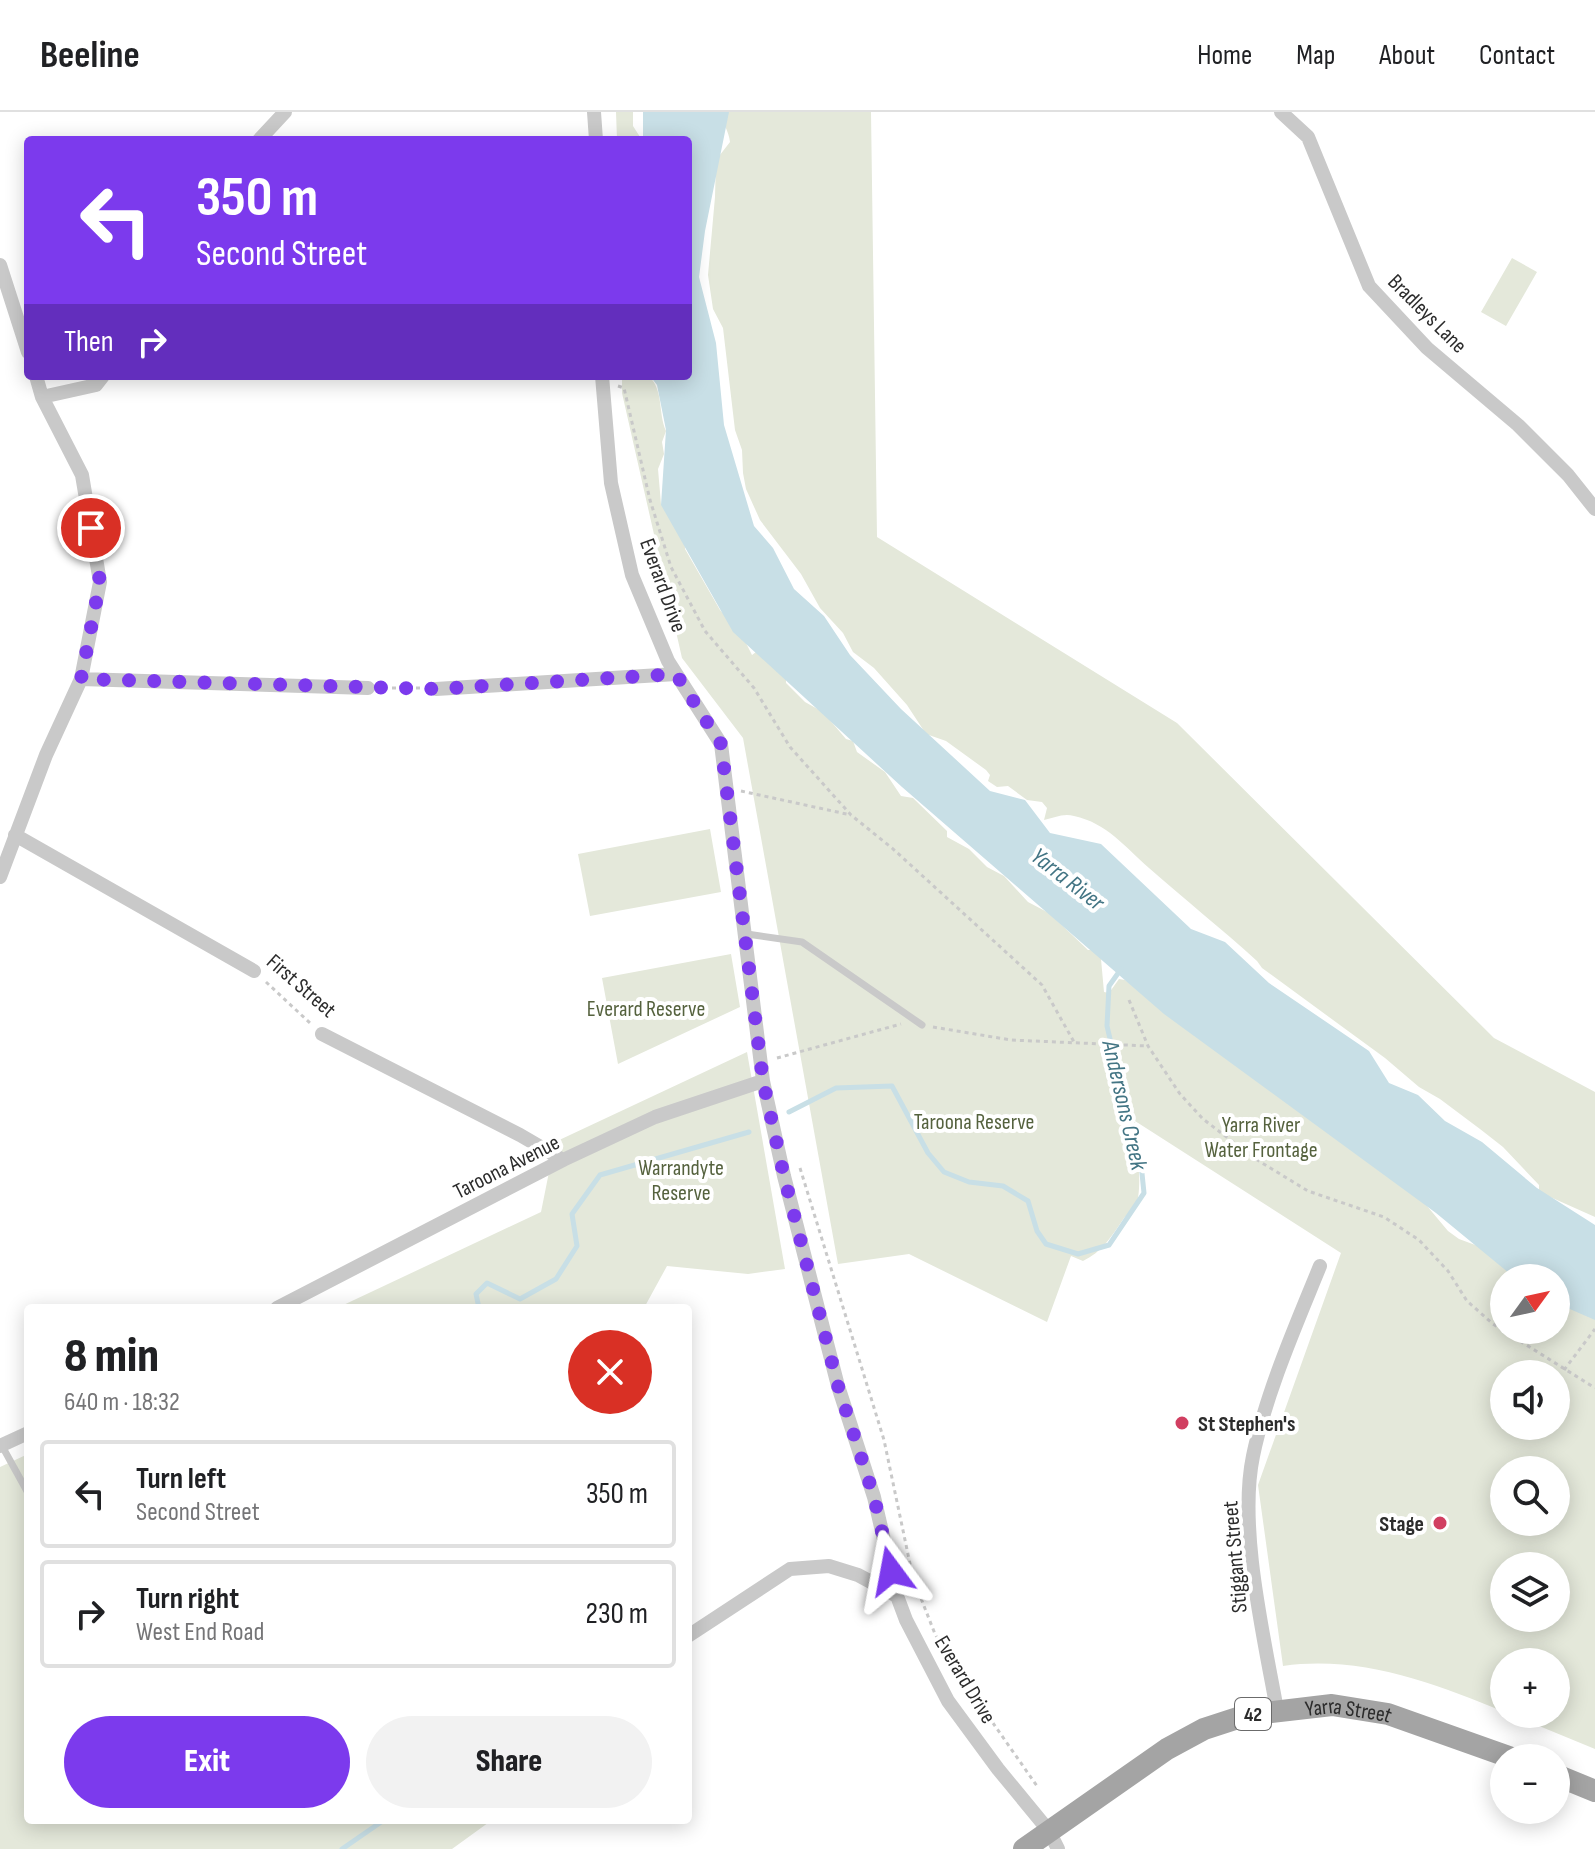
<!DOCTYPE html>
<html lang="en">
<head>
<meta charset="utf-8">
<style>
	body { margin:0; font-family:"Sofia Sans Condensed",sans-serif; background:#f2f2f2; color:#202124; height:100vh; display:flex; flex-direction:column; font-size:30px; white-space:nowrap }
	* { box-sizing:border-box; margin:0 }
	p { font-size:26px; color:#757577 }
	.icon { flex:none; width:44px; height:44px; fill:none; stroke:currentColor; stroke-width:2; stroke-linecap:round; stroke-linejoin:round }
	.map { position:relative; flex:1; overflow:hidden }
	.side { position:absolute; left:24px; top:1192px; width:668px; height:520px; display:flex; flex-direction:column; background:#fff; border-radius:8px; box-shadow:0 4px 20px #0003 }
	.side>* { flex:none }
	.hud { position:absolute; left:24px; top:24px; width:668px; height:244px; border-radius:8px; box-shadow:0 4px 20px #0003; background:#7c3aed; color:#fff; overflow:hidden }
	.needle { width:52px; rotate:57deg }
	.buttons { position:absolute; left:1490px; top:1152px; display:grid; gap:16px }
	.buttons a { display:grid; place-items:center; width:80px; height:80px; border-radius:50%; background:#fff; box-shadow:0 4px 20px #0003; font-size:40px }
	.pin { position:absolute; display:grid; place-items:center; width:68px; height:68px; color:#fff; margin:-34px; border:4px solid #fff; border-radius:50%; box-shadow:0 2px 8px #0007 }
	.me { position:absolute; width:88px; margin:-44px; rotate:347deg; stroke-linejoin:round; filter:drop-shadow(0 0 6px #0008) }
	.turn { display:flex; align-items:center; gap:28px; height:168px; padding:0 40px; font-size:36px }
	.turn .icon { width:104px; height:104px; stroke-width:2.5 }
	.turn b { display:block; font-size:56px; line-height:68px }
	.then { display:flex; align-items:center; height:76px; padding:0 40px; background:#0003; gap:16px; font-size:30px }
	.round { display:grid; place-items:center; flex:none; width:84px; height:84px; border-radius:42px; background:#f2f2f2 }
	.headline { display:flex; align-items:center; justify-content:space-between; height:136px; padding:0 40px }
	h1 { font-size:48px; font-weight:800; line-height:60px }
	.cta { display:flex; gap:16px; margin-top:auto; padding:16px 40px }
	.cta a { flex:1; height:92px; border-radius:48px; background:#7c3aed; color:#fff; font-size:32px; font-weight:800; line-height:92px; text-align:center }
	.cta a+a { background:#f2f2f2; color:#202124 }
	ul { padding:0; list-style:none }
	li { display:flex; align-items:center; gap:24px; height:108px; margin:0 16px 12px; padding:0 24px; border:4px solid #e0e0e0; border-radius:8px }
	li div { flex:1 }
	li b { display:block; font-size:30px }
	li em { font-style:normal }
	header { display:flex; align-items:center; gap:48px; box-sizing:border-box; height:112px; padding:0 40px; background:#fff; border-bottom:2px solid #e0e0e0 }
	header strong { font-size:38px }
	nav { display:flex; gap:44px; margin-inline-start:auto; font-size:28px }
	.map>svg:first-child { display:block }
	.green { fill:#e4e8da; fill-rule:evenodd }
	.water { fill:#c8dfe6 }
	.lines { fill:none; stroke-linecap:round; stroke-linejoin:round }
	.stream { stroke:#c8dfe6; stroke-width:5 }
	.path { stroke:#c9c9c9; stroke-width:3; stroke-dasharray:4 4; stroke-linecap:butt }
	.lane { stroke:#c9c9c9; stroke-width:7 }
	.street { stroke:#c9c9c9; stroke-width:14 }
	.primary { stroke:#a4a4a4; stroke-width:22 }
	.route { stroke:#7c3aed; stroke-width:14; stroke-dasharray:0 25.2 }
	.poi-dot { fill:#d13f61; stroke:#fff; stroke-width:3 }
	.labels { text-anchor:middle; stroke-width:8; stroke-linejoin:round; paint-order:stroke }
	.shield { fill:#fff; stroke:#6b6b6b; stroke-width:2 }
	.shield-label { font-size:20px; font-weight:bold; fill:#2c2c2c }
	.street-label { font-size:22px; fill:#2c2c2c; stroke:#fff }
	.park-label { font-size:22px; fill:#55623e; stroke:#fff }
	.poi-label { font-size:22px; font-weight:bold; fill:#2c2c2c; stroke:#fff; text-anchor:start }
	.water-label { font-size:24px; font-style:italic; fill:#437584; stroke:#fff }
</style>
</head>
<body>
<header>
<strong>Beeline</strong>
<nav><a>Home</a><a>Map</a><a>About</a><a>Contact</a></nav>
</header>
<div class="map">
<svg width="1595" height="1737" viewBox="0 0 1595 1737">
	<rect width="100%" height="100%" fill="#fff"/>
	<path class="green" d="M616 0H633V14L642 28H617Z
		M721 0H871L877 425 1177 611 1494 926 1595 980V1105L1539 1080V1073L1503 1035 1480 1017 1440 987 1419 975 1385 946 1262 856 1257 849C1222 817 1184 787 1149 756 1125 735 1107 711 1074 704 1063 701 1054 706 1044 708L1047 696 1042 690 1027 688 1008 674 997 675 988 669 990 663 986 658 946 629 926 622 907 593 874 556 853 540 843 521 820 496 801 462 760 408 746 377 743 361 742 338 735 318 723 216 713 197 708 163 715 85 716 48 730 30C729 19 722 11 721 0Z
		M1512 146 1537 160 1506 214 1481 200Z
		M622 264H649C664 279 658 301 666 319L662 330 664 342 658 357 661 392 684 418 685 437 720 498 741 521 752 543 756 540 786 566V571L805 590 823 600 846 627 853 629 857 640 885 660 901 684 913 686 947 719V725L969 737 987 755 1004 764 1028 790 1049 801 1088 838H1095L1101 847 1104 880 1109 881 1119 867 1125 868 1417 1082 1448 1119 1459 1127 1554 1162 1595 1192V1637L1510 1602H1556V1550H1504V1600C1434 1571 1360 1543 1283 1554L1258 1373 1341 1141 1135 1009C1136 1026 1144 1080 1135 1095 1132 1100 1125 1103 1122 1109 1111 1125 1102 1140 1083 1149L1071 1144 1047 1210 909 1142 838 1152 743 626 682 546 622 281ZM1504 1166H1556V1218H1504ZM1504 1262H1556V1314H1504ZM1504 1358H1556V1410H1504ZM1504 1454H1556V1506H1504Z
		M710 717 721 780 590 804 578 742Z
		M731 842 740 895 618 952 602 866Z
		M747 940 785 1157 748 1162 667 1154 644 1196H337L541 1100 555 1030Z
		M28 1342V1708H492L452 1737H0V1355Z"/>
	<path class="water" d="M643 0H729L705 119 699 165 716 231 724 313 754 414 773 436 794 477 824 504 850 543 901 597 990 679 1025 688 1050 721 1101 732 1191 817 1225 830 1269 871 1369 939 1389 971 1418 983 1445 1009 1482 1030 1537 1076 1595 1113V1208L1556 1191V1166H1515L1436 1101 1164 902 902 675 733 520 661 393 666 318 657 273 650 264H688V28H643Z"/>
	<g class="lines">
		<path class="stream" d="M789 1000 836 976 892 974 928 1041 944 1060 969 1070 1003 1074 1028 1089 1037 1119 1046 1132 1078 1142 1109 1133 1144 1081 1140 1042 1131 1016 1107 914 1109 874 1121 857
			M479 1196 476 1182 487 1171 520 1187 556 1167 577 1134 572 1102 600 1063 749 1020
			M342 1737 384 1708"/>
		<path class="path" d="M618 274 624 276 650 388 671 455 705 519 754 576 790 635 851 703 892 736 1042 873 1074 930
			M384 576H421
			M741 679 851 703
			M266 870 310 911
			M1129 888 1148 934 1180 982 1203 1007 1254 1046 1308 1079 1384 1105 1419 1128 1448 1159 1467 1189 1493 1212 1595 1276
			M933 915 1011 928 1148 934
			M777 946 901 912
			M800 1056 884 1328 913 1466 935 1522 951 1551 1037 1674
			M1564 1258 1595 1217"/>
		<path class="lane" d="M747 822 802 830 922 913
			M2 1334 28 1381"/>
		<path class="street" d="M594 0 596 28
			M1281 0 1308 25 1369 174 1427 236 1518 313 1568 363 1595 397
			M259 28 285 0
			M0 153 28 240
			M602 264 611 371 632 463 668 549 721 632 763 969 784 1064 838 1274 874 1385 897 1484 906 1508 948 1589 998 1657 1049 1719 1058 1737
			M42 285 96 273 103 264
			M81 567 368 576
			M436 577 676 562
			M15 723 254 859
			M0 765 46 643 81 567 100 470 82 363 42 285 36 264
			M322 922 520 1023 563 1048
			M277 1196 563 1048 655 1005 763 969
			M0 1334 28 1321
			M688 1524 790 1457 829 1454 858 1463 897 1484
			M1277 1598C1264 1525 1238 1416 1253 1344 1266 1281 1296 1213 1320 1154"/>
		<g class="primary">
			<path d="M1556 1663 1595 1679"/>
			<path id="s1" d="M1024 1737 1167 1637 1204 1617 1247 1603 1332 1593 1388 1602 1512 1646"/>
		</g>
	</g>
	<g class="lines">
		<path class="route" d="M91 416 100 470 81 567 436 577 676 562 721 632 763 969 784 1064 838 1274 874 1385 891 1459"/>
	</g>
	<g class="poi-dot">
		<circle cx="1182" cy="1311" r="8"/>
		<circle cx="1440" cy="1411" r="8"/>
	</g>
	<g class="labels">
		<rect class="shield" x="1235" y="1586" width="36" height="32" rx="6"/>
		<g class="shield-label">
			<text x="1253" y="1609">42</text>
		</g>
		<g class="street-label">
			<text transform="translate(1428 201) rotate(45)" y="8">Bradleys Lane</text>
			<text transform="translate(664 473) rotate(70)" y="8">Everard Drive</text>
			<text transform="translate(302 873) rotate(41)" y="8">First Street</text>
			<text transform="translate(506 1054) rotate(-27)" y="8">Taroona Avenue</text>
			<text transform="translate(1234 1445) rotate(-95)" y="8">Stiggant Street</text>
			<text transform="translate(966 1567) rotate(59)" y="8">Everard Drive</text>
			<text dy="8" stroke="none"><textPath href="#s1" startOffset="364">Yarra Street</textPath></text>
		</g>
		<g class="park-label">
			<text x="646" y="904">Everard Reserve</text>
			<text x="974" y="1017">Taroona Reserve</text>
			<text x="1261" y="1020">Yarra River<tspan x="1261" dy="25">Water Frontage</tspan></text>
			<text x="681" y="1063">Warrandyte<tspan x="681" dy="25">Reserve</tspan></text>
		</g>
		<g class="poi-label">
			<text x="1198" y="1319">St Stephen's</text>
			<text x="1424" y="1419" text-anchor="end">Stage</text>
		</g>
		<g class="water-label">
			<text transform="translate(1068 767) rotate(38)" y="8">Yarra River</text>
			<text transform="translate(1125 993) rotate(77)" y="8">Andersons Creek</text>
		</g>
	</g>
</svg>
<div class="buttons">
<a><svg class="needle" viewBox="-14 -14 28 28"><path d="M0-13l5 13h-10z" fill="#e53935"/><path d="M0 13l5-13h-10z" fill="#757577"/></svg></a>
<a><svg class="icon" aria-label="sound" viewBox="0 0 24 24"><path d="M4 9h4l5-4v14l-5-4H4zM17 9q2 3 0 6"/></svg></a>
<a><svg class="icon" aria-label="search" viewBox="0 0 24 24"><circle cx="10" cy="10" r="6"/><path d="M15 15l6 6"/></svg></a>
<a><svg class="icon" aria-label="layers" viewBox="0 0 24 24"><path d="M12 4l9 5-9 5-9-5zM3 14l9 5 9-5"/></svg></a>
<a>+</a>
<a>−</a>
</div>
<div class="pin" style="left:91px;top:416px;background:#d93025"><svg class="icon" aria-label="arrive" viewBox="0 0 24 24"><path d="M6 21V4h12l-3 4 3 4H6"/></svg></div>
<svg class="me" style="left:891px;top:1459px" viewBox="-20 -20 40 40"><path d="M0-17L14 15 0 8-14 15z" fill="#7c3aed" stroke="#fff" stroke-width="4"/></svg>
<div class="hud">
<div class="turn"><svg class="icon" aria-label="left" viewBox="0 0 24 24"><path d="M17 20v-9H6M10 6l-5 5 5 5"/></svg><div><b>350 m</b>Second Street</div></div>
<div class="then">Then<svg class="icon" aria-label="right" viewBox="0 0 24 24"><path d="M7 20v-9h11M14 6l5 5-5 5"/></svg></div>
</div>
<section class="side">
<div class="headline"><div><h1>8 min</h1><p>640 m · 18:32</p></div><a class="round" style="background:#d93025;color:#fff"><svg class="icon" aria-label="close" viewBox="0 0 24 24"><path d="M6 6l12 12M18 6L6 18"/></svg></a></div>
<ul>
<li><svg class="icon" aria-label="left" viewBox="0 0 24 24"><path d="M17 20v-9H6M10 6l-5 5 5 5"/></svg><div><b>Turn left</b><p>Second Street</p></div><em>350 m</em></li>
<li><svg class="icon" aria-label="right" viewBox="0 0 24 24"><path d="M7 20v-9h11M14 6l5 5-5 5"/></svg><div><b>Turn right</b><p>West End Road</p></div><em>230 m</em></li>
</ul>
<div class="cta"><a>Exit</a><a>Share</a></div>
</section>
</div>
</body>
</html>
